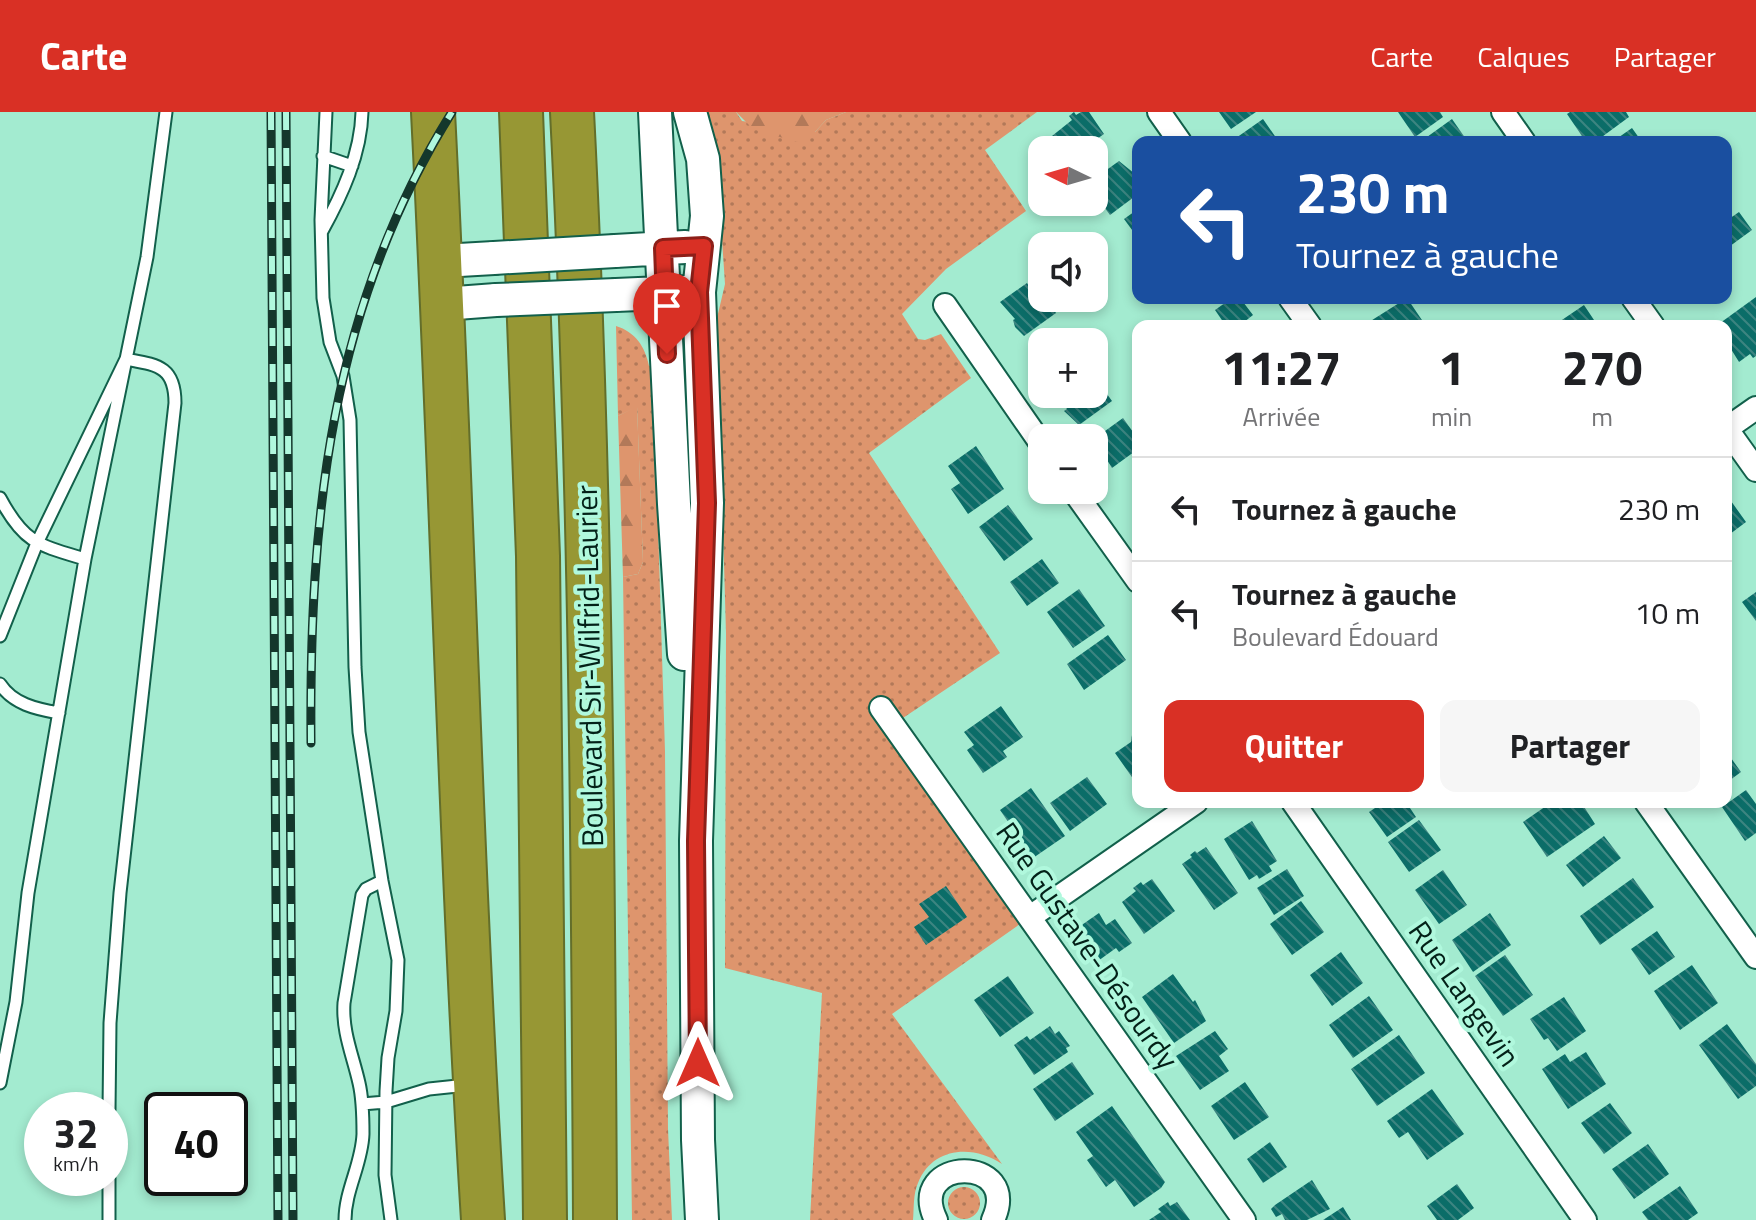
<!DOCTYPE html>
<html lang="fr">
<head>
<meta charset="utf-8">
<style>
	body { margin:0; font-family:"Titillium Web",sans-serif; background:#f6f6f6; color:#202124; height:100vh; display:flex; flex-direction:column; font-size:30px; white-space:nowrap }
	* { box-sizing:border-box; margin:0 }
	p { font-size:26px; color:#757577 }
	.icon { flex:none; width:44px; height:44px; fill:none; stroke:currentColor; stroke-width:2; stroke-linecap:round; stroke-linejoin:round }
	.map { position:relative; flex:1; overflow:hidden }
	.details { position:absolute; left:1132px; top:208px; width:600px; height:488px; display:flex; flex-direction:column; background:#fff; border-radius:16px; box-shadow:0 4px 12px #0003 }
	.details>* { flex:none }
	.guide { position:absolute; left:1132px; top:24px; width:600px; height:168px; border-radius:16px; box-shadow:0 4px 12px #0003; background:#1a4fa0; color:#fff; overflow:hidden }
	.needle { width:52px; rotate:275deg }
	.buttons { position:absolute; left:1028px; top:24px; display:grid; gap:16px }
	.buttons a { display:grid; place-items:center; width:80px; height:80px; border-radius:16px; background:#fff; box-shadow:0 4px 12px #0003; font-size:40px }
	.speed { position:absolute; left:24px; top:980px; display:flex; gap:16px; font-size:40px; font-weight:700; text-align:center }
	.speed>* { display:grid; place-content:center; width:104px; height:104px; border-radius:50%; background:#fff; box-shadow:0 4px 12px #0003; line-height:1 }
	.speed small { font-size:20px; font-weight:400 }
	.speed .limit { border:4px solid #111; border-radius:12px; background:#fff; color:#111 }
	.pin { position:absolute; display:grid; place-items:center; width:68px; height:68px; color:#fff; margin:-82px -34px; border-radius:50% 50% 50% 0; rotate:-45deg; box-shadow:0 0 8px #0007 }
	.pin .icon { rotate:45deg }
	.me { position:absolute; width:88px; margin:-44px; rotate:0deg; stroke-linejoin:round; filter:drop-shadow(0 0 6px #0008) }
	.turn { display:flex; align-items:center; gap:28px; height:168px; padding:0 32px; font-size:36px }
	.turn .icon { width:104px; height:104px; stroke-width:2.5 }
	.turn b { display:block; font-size:56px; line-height:68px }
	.eta { display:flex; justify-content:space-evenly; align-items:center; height:136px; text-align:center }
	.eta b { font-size:48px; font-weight:700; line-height:56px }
	.cta { display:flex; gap:16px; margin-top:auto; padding:16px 32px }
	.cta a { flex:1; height:92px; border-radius:16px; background:#d93025; color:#fff; font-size:32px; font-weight:700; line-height:92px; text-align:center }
	.cta a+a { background:#f6f6f6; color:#202124 }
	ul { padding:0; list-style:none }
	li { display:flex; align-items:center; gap:24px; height:104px; padding:0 32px; border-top:2px solid #e0e0e0 }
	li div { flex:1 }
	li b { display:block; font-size:30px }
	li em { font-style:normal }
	header { display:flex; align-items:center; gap:48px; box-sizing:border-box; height:112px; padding:0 40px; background:#d93025; color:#fff }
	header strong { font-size:38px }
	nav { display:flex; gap:44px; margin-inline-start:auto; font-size:28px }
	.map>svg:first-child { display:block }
	.grass { fill:url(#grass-dots) }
	.forest { fill:url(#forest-firs) }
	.building { fill:url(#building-back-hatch) }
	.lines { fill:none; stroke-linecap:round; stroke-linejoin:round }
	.lane-casing { stroke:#12604b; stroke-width:15 }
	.street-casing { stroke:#12604b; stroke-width:26 }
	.secondary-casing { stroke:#12604b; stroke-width:36 }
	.highway-casing { stroke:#636e2a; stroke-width:46 }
	.lane { stroke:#fff; stroke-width:11 }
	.street { stroke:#fff; stroke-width:22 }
	.secondary { stroke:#fff; stroke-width:32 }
	.highway { stroke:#979734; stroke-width:42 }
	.rail-casing { stroke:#14372c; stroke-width:9 }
	.rail { stroke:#b0f8dd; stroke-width:6; stroke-dasharray:18; stroke-linecap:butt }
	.secondary-bridge-casing { stroke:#12604b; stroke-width:36; stroke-linecap:butt }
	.secondary-bridge { stroke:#fff; stroke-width:32 }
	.route-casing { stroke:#8d1f18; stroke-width:20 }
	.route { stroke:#d93025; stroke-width:14 }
	.labels { text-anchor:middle; stroke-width:8; stroke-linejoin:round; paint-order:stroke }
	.street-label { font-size:30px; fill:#032118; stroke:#b0f8dd }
</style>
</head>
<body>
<header>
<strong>Carte</strong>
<nav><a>Carte</a><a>Calques</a><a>Partager</a></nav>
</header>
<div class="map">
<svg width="1756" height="1108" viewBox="0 0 1756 1108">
	<defs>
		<pattern id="grass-dots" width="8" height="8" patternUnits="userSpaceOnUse" patternTransform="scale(2)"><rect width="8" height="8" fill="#de956d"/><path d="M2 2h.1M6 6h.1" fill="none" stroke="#b27959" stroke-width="1.8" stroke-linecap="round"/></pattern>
		<pattern id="forest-firs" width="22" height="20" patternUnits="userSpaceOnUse" patternTransform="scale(2)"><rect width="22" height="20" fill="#de956d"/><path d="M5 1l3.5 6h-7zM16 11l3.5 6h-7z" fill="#b27959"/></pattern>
		<pattern id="building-back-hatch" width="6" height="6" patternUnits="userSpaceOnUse" patternTransform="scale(2)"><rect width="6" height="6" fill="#0b6d68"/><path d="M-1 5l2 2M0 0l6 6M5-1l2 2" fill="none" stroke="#3d8581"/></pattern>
	</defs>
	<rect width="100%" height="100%" fill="#a3ebd0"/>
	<path class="grass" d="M702 0H736L742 9 815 20 826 8 846 0H1037L985 38 1026 99 946 157 902 202 918 227 925 228 941 222 971 266 869 341 1000 541 894 612 1030 805 892 902 1002 1052C973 1032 932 1035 918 1071 913 1082 914 1096 913 1108H810L822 881 725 856 726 521 717 206 725 172 717 53Z
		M616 214C635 220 645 234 649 254H653L665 639 668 1017 672 1108H632L623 465 638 462 643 450 637 295 618 304Z
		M948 1091a16 16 0 1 1 32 0a16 16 0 1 1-32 0Z"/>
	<path class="forest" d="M736 0H846L826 8 815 20 797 30 753 17Z
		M637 294 643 450 638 462 623 465 618 304Z"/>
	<path class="building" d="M1074 0 1076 3 1081 0H1089L1104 22 1081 38H1061L1052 24 1072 8 1069 4Z
		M1219 0H1256L1231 17Z
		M1398 0H1440L1443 5 1415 25Z
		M1570 0H1626L1629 5 1595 30H1586L1567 2Z
		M1263 7 1279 30H1239L1236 26Z
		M1452 7 1468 30H1420Z
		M1632 16 1642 30H1612Z
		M1119 49 1135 62 1138 82 1110 103 1099 88 1103 85 1094 72V67Z
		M1138 97V126L1124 107Z
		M1739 100 1752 118 1726 137V109Z
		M1027 171 1035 184 1041 179 1042 186H1046L1056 201 1024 224 1015 215 1013 208 1015 207 1000 190Z
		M1756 185V244L1753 246 1750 242 1739 250 1726 229V214H1716Z
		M1232 186H1240L1253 203 1239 214H1226L1215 198Z
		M1407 186 1426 214H1372L1369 210Z
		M1584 193 1598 214H1557L1556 212Z
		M1042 237V264L1039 266 1030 245Z
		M1094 264 1112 289 1079 313 1064 299 1067 297 1061 289 1070 282H1094Z
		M1123 306 1138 327V337L1112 356 1094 327Z
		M976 334 1004 377 968 402 951 377 960 371 948 354Z
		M1726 382 1746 410 1726 425Z
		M1008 393 1033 427 1004 449 979 415Z
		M1042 447 1059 471 1027 494 1010 470Z
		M1079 477 1105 514 1073 536 1047 500Z
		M1756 480V509L1742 490Z
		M1108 523 1126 548 1084 578 1067 552Z
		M1001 594 1023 625 1003 639 1007 645 983 661 967 638 974 633 964 620Z
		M1138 613V665L1134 668 1115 641 1131 630 1133 616Z
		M1726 639 1741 660 1726 671Z
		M1087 665 1107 692 1070 719 1050 691Z
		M1031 676 1065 724 1033 746 1000 698Z
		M1746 678 1756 692V721L1745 729 1722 695Z
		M1384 690H1406L1416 705 1387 725 1369 700Z
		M1552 690H1581L1595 712 1547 745 1523 710Z
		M1419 708 1441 738 1409 760 1388 730Z
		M1252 709 1277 749 1269 754 1272 759 1259 767 1257 763 1249 768 1224 727Z
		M1604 724 1621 746 1583 775 1566 753Z
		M1206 735 1238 781 1214 798 1182 752 1192 745 1190 743 1195 739 1197 741Z
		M1287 757 1304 784 1274 803 1257 776Z
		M1443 758 1467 793 1439 812 1415 778Z
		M1633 766 1654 795 1600 833 1580 804Z
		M1152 767 1175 799 1144 822 1122 790 1136 779 1133 776 1141 770 1143 773Z
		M946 774 967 805 926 833 914 815 929 805 919 792Z
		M1301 789 1324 820 1292 843 1270 812Z
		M1099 801 1106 813 1115 807 1132 831 1119 840 1116 836 1098 849 1076 817Z
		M1490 801 1511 833 1473 860 1452 828Z
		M1657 819 1675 845 1649 863 1631 837Z
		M1341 840 1363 871 1332 894 1310 863Z
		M1505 843 1533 883 1503 904 1475 864Z
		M1692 853 1718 891 1680 918 1654 879Z
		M1173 862 1193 890 1195 888 1206 909 1174 931 1142 885Z
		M1008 864 1034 901 1000 925 974 888Z
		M1369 884 1393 918 1353 946 1329 913Z
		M1564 885 1586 919 1557 939 1548 926 1544 928 1530 907Z
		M1727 912 1756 952V974L1738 987 1699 933Z
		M1050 914 1055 922 1059 919 1070 934 1066 936 1068 940 1034 963 1014 933 1027 924 1030 928Z
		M1215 919 1228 937 1219 944 1229 959 1200 978 1176 944Z
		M1399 923 1425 961 1377 994 1351 957Z
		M1586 940 1606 972 1568 997 1542 957 1565 942 1570 950Z
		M1072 950 1094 982 1055 1009 1033 977Z
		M1245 970 1269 1005 1234 1028 1211 994Z
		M1432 977 1464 1022 1427 1048 1408 1020 1399 1026 1387 1009Z
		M1610 991 1632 1021 1604 1042 1581 1011Z
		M1112 994 1165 1070 1161 1076 1134 1095 1115 1068 1106 1075 1087 1048 1093 1044 1076 1020Z
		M1270 1030 1287 1055 1263 1071 1247 1047Z
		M1648 1032 1669 1062 1634 1087 1612 1057Z
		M1312 1068 1330 1097 1307 1108H1285L1282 1102 1276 1105 1271 1097 1275 1093Z
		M1457 1072 1474 1096 1458 1108H1437L1427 1094Z
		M1680 1074 1698 1101 1688 1108H1648L1642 1100Z
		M1168 1090 1170 1094 1177 1090 1190 1108H1149L1161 1100 1158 1097Z
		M1343 1095 1351 1108H1323Z"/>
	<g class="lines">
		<defs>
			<path id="lane" d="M326 0 321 108 323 186 330 230 343 264 350 308 355 555 359 620 382 769 398 848 396 899 388 946 386 979 385 1063 391 1108
				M323 44 352 54
				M322 119C342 83 361 42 362 0
				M0 386C24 431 38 433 85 447
				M0 524 37 431 126 247C157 253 175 254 175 291L120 781 110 911 109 998
				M0 572C13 592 36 597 59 601
				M0 971 16 890 28 781 85 447 147 145 166 0
				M362 992 386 990 429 977 467 973
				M109 1066V1108
				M345 1108C345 1078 362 1052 363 1022 363 1005 363 988 359 971 353 944 342 920 344 891L362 783 366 777 382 769"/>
			<path id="street" d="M1159 0 1180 30
				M1503 0 1524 30
				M1290 186 1310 214
				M1633 186 1653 214
				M945 193 1042 333
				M1726 316 1756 358
				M1726 317 1756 296
				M1073 378 1138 469
				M881 596 1244 1108
				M1293 690 1585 1108
				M1646 690 1756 845
				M1030 805 1196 690
				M936 1108C905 1044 1023 1042 993 1108"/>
			<path id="secondary" d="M655 0 674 392 684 542
				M690 0 703 47 707 104 699 180 707 391 696 729 698 1028 702 1108
				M615 139 685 135
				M442 149 494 146
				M616 183 685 180
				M443 192 496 188"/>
			<path id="highway" d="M433 0C452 369 460 739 483 1108
				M521 0 538 444 545 1108
				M572 0C591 369 593 738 595 1108"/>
		</defs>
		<use href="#lane" class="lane-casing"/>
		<use href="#street" class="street-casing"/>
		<use href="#secondary" class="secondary-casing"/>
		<use href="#highway" class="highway-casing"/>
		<use href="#lane" class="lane"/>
		<use href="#street" class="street"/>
		<use href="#secondary" class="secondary"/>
		<use href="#highway" class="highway"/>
		<defs>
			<path id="rail" d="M271 0 278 1108
				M286 0 293 1108
				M311 631C309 406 330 195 452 0"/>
		</defs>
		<use href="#rail" class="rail-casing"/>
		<use href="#rail" class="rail"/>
		<defs>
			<path id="secondary-bridge" d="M494 146 615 139
				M496 188 616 183"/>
		</defs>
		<use href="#secondary-bridge" class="secondary-bridge-casing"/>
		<use href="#secondary-bridge" class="secondary-bridge"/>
	</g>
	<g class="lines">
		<defs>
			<path id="route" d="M667 242 663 136 704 134 699 180 707 391 696 729 698 951"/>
		</defs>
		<use href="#route" class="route-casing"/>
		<use href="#route" class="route"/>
	</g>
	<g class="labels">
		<g class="street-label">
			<text transform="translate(590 554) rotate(-91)" y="10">Boulevard Sir-Wilfrid-Laurier</text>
			<text transform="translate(1087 834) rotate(55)" y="10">Rue Gustave-Désourdy</text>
			<text transform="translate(1464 882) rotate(55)" y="10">Rue Langevin</text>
		</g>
	</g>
</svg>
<div class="buttons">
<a><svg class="needle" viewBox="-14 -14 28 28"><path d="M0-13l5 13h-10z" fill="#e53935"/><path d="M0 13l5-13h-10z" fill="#757577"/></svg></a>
<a><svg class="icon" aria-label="sound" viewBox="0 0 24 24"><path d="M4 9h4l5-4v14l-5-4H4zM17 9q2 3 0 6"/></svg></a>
<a>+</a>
<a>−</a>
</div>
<div class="speed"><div>32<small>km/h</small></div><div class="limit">40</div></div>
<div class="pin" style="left:667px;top:242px;background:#d93025"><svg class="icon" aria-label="arrive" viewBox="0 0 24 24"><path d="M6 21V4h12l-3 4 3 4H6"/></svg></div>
<svg class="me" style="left:698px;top:951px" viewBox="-20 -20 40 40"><path d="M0-17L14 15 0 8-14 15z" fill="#d93025" stroke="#fff" stroke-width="4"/></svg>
<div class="guide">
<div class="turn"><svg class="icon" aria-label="left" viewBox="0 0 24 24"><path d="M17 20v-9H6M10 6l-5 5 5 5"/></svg><div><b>230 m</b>Tournez à gauche</div></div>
</div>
<section class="details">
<div class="eta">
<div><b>11:27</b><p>Arrivée</p></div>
<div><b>1</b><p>min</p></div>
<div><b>270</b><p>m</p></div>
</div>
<ul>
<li><svg class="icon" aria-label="left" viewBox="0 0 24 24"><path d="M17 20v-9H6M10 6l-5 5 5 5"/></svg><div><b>Tournez à gauche</b></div><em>230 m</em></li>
<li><svg class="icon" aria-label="left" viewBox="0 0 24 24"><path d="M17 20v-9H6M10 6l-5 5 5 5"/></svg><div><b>Tournez à gauche</b><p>Boulevard Édouard</p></div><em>10 m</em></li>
</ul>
<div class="cta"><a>Quitter</a><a>Partager</a></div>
</section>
</div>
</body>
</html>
